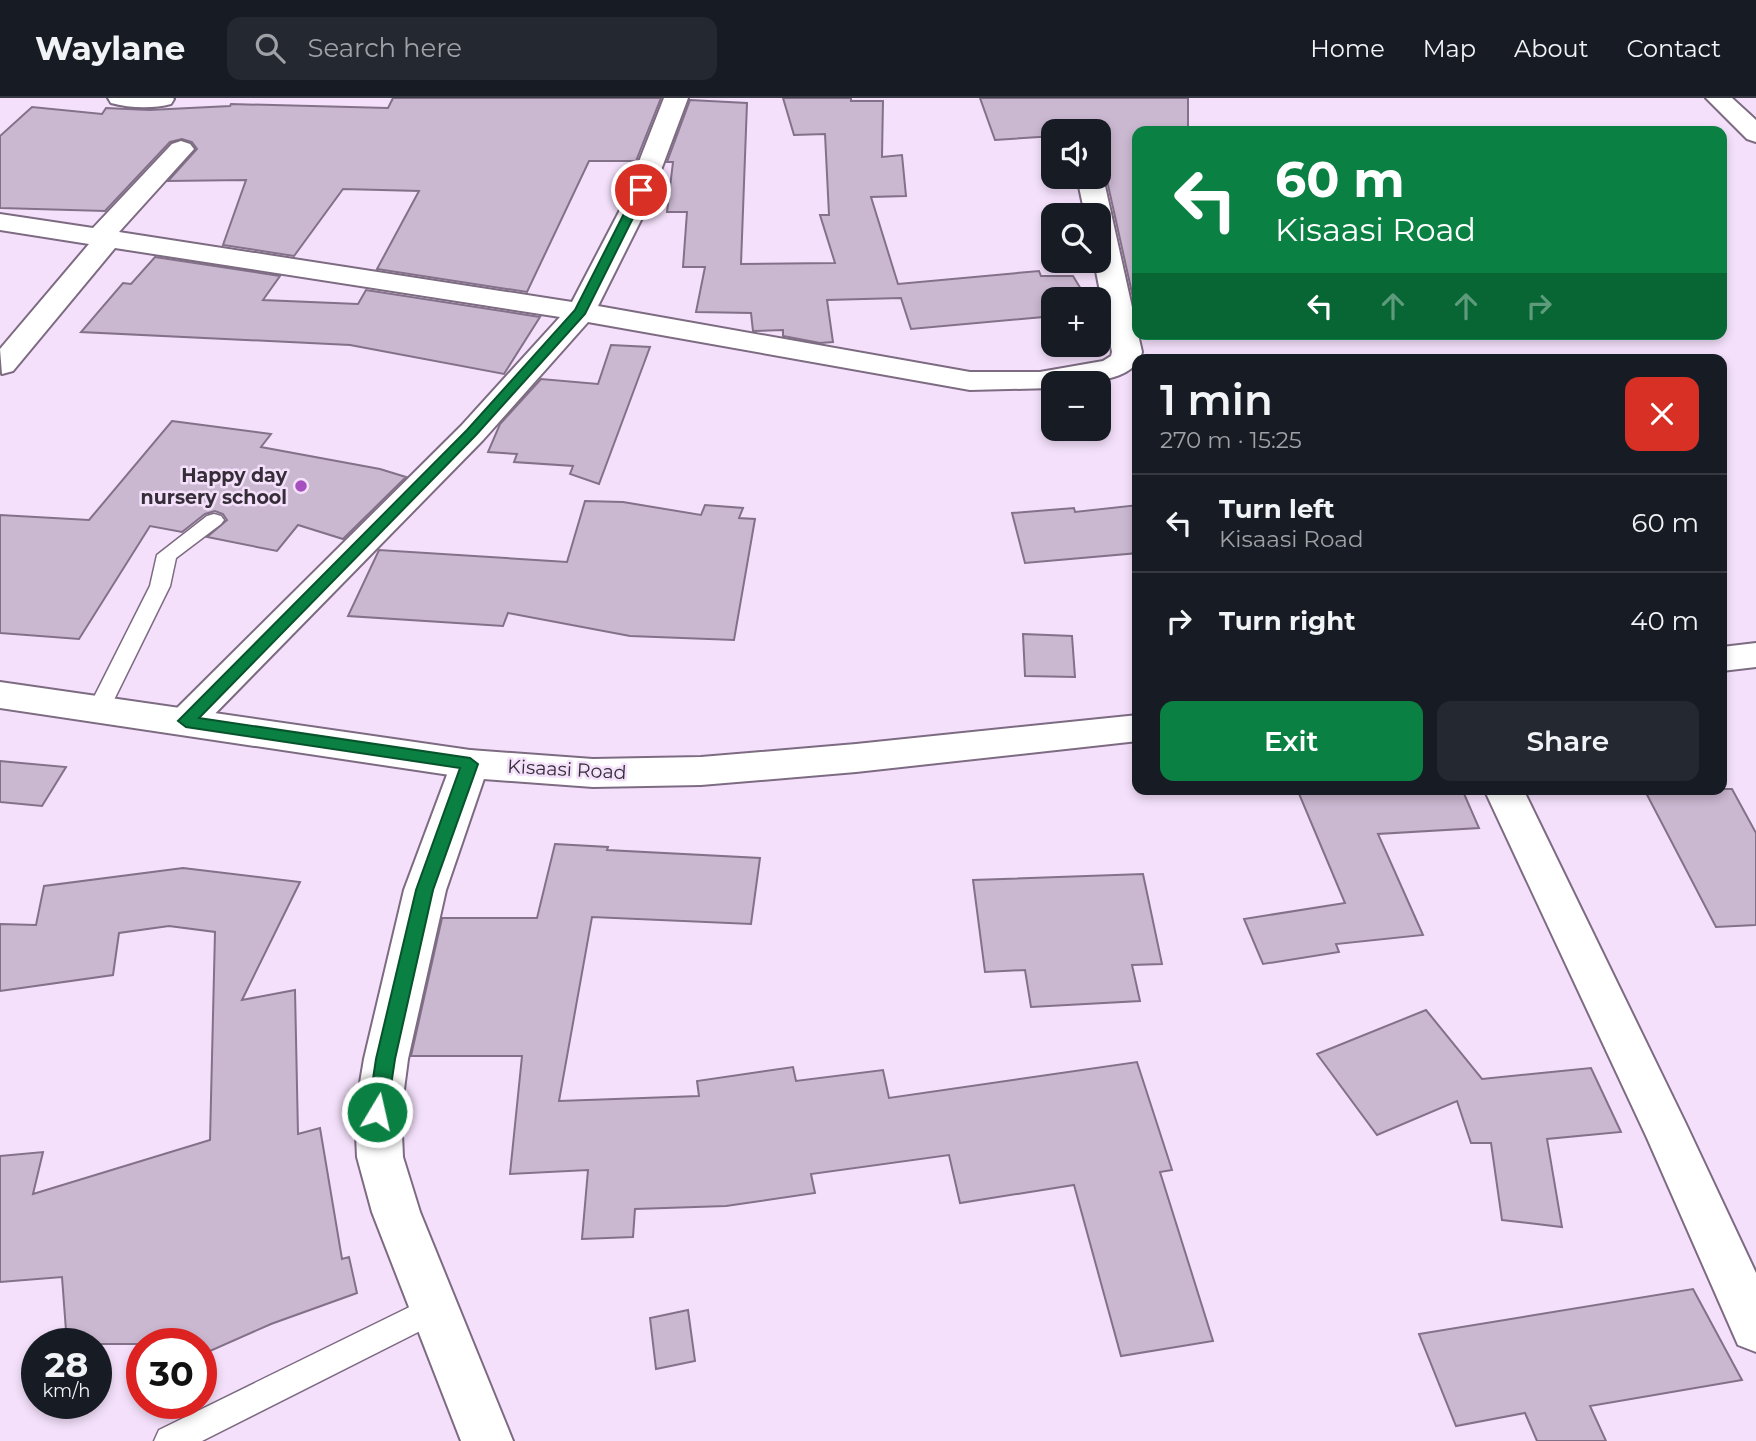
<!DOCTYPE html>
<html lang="en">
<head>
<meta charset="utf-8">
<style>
	body { margin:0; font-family:Montserrat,sans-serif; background:#242831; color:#f1f3f6; height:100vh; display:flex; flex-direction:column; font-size:26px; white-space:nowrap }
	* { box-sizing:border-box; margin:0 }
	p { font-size:23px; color:#9ea1a6 }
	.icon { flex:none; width:38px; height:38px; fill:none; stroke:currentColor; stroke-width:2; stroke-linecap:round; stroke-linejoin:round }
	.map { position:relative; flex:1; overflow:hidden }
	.side { position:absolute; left:1132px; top:256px; width:595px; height:441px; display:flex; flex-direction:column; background:#171b24; border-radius:14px; box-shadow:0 4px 10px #0003 }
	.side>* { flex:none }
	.banner { position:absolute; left:1132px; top:28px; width:595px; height:214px; border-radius:14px; box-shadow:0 4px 10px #0003; background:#0b8043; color:#fff; overflow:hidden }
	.controls { position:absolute; left:1041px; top:21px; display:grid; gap:14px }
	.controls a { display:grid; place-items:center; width:70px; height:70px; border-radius:14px; background:#171b24; box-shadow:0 4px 10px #0003; font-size:35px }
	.speed { position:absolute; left:21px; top:1230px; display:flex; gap:14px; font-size:35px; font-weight:700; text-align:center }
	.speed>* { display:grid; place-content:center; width:91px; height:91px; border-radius:50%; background:#171b24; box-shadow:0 4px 10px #0003; line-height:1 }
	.speed small { font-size:18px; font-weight:400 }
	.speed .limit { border:10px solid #d22; background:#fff; color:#111 }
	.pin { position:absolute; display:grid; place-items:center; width:60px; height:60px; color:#fff; margin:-30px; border:4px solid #fff; border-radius:50%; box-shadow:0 2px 7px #0007 }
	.me { position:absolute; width:77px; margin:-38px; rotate:9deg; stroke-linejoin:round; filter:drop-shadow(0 0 5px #0008) }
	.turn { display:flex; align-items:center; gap:24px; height:147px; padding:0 28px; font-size:32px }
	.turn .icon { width:91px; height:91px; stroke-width:2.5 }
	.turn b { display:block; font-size:49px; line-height:60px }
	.lanes { display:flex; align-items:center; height:66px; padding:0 28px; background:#0003; justify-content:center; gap:35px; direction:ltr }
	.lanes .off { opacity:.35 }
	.round { display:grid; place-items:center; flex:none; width:74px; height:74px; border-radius:14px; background:#242831 }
	.headline { display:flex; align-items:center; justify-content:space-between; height:119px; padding:0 28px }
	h1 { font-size:42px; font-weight:600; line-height:52px }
	.action { display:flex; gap:14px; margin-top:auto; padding:14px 28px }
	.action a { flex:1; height:80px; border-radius:14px; background:#0b8043; color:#fff; font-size:28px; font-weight:600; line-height:80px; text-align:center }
	.action a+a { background:#242831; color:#f1f3f6 }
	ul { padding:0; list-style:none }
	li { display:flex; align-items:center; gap:21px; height:98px; padding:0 28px; border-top:2px solid #363941 }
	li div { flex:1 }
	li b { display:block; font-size:26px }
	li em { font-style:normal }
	header { display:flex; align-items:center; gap:42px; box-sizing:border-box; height:98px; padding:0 35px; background:#171b24; border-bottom:2px solid #363941 }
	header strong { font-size:33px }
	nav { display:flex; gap:38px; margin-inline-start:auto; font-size:24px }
	.search { width:490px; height:63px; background:#242831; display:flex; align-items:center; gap:18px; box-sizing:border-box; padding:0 24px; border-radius:14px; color:#9ea1a6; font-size:26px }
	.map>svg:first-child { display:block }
	.building { fill:#cab7d0; stroke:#827188; stroke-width:2 }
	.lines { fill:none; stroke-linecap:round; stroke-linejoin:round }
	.lane-casing { stroke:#7d6b82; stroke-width:3 }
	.street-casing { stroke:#7d6b82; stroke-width:4 }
	.secondary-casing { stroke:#7d6b82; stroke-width:4 }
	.lane { fill:#fff; fill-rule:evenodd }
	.street { fill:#fff; fill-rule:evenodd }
	.secondary { fill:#fff; fill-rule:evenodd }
	.route { fill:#0b8043; stroke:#07532c; stroke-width:2 }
	.poi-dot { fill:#a550be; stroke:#f4e0fb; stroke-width:2.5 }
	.labels { text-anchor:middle; stroke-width:5; stroke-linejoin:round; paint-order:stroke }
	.poi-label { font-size:19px; font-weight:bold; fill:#352d37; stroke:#f4e0fb; text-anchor:end }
	.street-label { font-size:19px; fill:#352d37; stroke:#f4e0fb }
</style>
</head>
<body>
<header>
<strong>Waylane</strong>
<div class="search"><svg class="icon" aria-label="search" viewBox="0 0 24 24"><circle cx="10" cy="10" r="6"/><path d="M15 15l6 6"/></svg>Search here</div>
<nav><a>Home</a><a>Map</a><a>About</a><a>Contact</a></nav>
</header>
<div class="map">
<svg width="1756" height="1343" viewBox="0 0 1756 1343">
	<rect width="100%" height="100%" fill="#f4e0fb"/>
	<path class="building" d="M393 0H661L636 63H589L527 194 377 171 419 93 343 91 294 158 223 147 246 82 168 83 197 51 192 44 182 41 170 44 105 113 0 110V38L32 9 102 16 106 10 149 12 230 8 231 6 388 10Z
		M783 0H851V3H883L882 59 902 57 906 98 871 99 898 186 1039 173 1041 178H1073L1087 201H1054V218L911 231 901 200 827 202 833 244 820 245 783 238V232L753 233 751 215 696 214 705 169H683L687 114H667L673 64H667L690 2 747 5 741 166 835 165 820 117H829L825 36 794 37Z
		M980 0H1188V29L1138 33V222L1106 78 1099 71V33H1054V38L995 42Z
		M155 159 280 178 263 202 358 206 366 192 540 219 504 276 350 247 81 234 123 185 131 186Z
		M611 247 650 249 599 386 570 376 573 368 514 364 517 356 488 354 500 326 541 281 598 286Z
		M172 323 271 336 261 349 380 371 406 379 343 441 298 427 277 453 207 439 227 422 223 416 215 413 205 416 182 434 150 428 79 541 0 535V417L89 422Z
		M585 403 623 404 701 417 705 407 743 410 739 420 755 421 734 542 630 538 508 515 503 528 348 518 379 452 567 464Z
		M1138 407V455L1025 465 1012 415 1074 410 1075 414Z
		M1023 536 1072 538 1075 579 1025 578Z
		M0 663 21 665 66 669 42 708 0 704Z
		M1297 691H1462L1479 730 1378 736 1423 837 1336 846 1339 854 1263 866 1244 821 1345 805Z
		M1644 691H1732L1756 735V827L1716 829Z
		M555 746 608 749 607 752 760 760 751 826 592 819 559 1003 699 998 697 983 793 969 796 983 883 972 889 1000 1137 964 1172 1072 1160 1074 1213 1243 1121 1258 1074 1087 960 1105 949 1057 811 1076 815 1095 726 1108 635 1111 633 1139 582 1141 588 1072 510 1076 522 958H411L442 820H537Z
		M183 770 300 784 242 902 295 892 298 1036 320 1030 342 1161 349 1159 357 1195 271 1226 201 1257V1246H67L62 1179 0 1184V1058L43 1054 33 1096 210 1042 215 834 169 828 119 835 113 877 0 893V826L36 827 44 788Z
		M1143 776 1162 866 1132 867 1140 903 1031 909 1025 872 985 874 973 782Z
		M1426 912 1482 981 1591 970 1621 1034 1547 1041 1562 1129 1502 1122 1491 1045H1471L1457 1003 1377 1037 1317 956Z
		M1693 1191 1742 1282 1590 1308 1606 1343H1537L1525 1315 1456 1328 1419 1236Z
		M688 1212 695 1263 656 1271 650 1220Z"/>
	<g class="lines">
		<defs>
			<path id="lane" d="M214 416 221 418 224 422 221 426 176 460 170 488 107 616 99 619 91 616 88 611 150 488 157 457 207 418Z
				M434 1197 444 1201 449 1211 444 1221 202 1343H154L159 1332Z"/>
			<path id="street" d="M108 0H173L174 1 171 6C153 11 129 10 111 5Z
				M664 0H688L646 112 598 208 970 274H1040L1103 263 1111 258 1112 254 1094 163H1099V117H1085L1077 79H1099V73L1103 79 1142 254C1135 285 1082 285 1054 285V290L970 292 588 224 483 342 199 632 186 636 173 632 167 623 173 614 461 328 560 219 115 150 13 273 2 276 0 251 89 146 0 132V116L93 130 172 46 181 43 190 46 194 51 119 134 572 204 620 112Z
				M1706 0H1732L1756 22V44L1747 41Z
				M470 652 484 656 489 666 446 792 408 961 401 1014 403 1059 420 1114 513 1343H461L372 1114 357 1059 355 1014 364 961 404 792 451 666 456 656Z
				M1484 691H1523L1686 1026 1756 1175V1254L1738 1247 1647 1040Z"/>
			<path id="secondary" d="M1756 545V569L1722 573V549Z
				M0 584 470 652 593 661 701 659 856 646 1138 617V643L856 674 701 687 593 689 470 680 0 610Z"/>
		</defs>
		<use href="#lane" class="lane-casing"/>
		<use href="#street" class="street-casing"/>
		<use href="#secondary" class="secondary-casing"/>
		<use href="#lane" class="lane"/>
		<use href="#street" class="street"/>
		<use href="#secondary" class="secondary"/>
	</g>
	<path class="route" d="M641 88 647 92 585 216 476 337 199 620 470 660 478 666 433 792 395 961 387 1014 384 1020 377 1022 371 1020 368 1014 376 961 416 792 460 670 186 629 178 623 467 332 575 212 636 92Z"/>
	<circle class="poi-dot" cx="301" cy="388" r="7"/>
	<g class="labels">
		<g class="poi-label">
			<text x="287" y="384">Happy day<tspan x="287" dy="22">nursery school</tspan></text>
		</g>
		<g class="street-label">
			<text transform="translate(567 671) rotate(3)" y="7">Kisaasi Road</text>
		</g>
	</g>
</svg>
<div class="controls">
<a><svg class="icon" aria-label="sound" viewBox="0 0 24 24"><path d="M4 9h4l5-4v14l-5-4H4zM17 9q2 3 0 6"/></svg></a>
<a><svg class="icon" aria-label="search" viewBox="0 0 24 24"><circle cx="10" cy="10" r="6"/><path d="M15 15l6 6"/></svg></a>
<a>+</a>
<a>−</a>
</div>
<div class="speed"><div>28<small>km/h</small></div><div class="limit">30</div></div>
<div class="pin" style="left:641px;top:92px;background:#d93025"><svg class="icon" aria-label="arrive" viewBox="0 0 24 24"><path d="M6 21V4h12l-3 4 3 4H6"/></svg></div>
<svg class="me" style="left:377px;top:1014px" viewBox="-20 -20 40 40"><circle r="17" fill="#0b8043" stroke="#fff" stroke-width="3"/><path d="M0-11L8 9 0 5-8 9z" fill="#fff"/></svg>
<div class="banner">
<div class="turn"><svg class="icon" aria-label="left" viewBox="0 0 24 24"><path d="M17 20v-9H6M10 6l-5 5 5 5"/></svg><div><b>60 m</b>Kisaasi Road</div></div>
<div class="lanes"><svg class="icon" aria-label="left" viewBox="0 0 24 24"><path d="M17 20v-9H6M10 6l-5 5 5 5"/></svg><svg class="icon off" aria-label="ahead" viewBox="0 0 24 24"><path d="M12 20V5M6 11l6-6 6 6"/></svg><svg class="icon off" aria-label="ahead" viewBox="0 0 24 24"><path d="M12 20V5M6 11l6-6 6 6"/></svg><svg class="icon off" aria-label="right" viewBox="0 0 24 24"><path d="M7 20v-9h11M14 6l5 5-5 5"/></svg></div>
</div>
<section class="side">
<div class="headline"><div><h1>1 min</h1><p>270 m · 15:25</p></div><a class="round" style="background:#d93025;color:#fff"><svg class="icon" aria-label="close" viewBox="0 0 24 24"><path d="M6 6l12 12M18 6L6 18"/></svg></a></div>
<ul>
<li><svg class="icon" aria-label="left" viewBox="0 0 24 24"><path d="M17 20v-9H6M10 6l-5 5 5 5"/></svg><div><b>Turn left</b><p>Kisaasi Road</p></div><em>60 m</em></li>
<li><svg class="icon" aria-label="right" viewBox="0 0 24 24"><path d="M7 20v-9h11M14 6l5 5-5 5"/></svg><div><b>Turn right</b></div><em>40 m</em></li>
</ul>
<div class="action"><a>Exit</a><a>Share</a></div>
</section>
</div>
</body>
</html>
